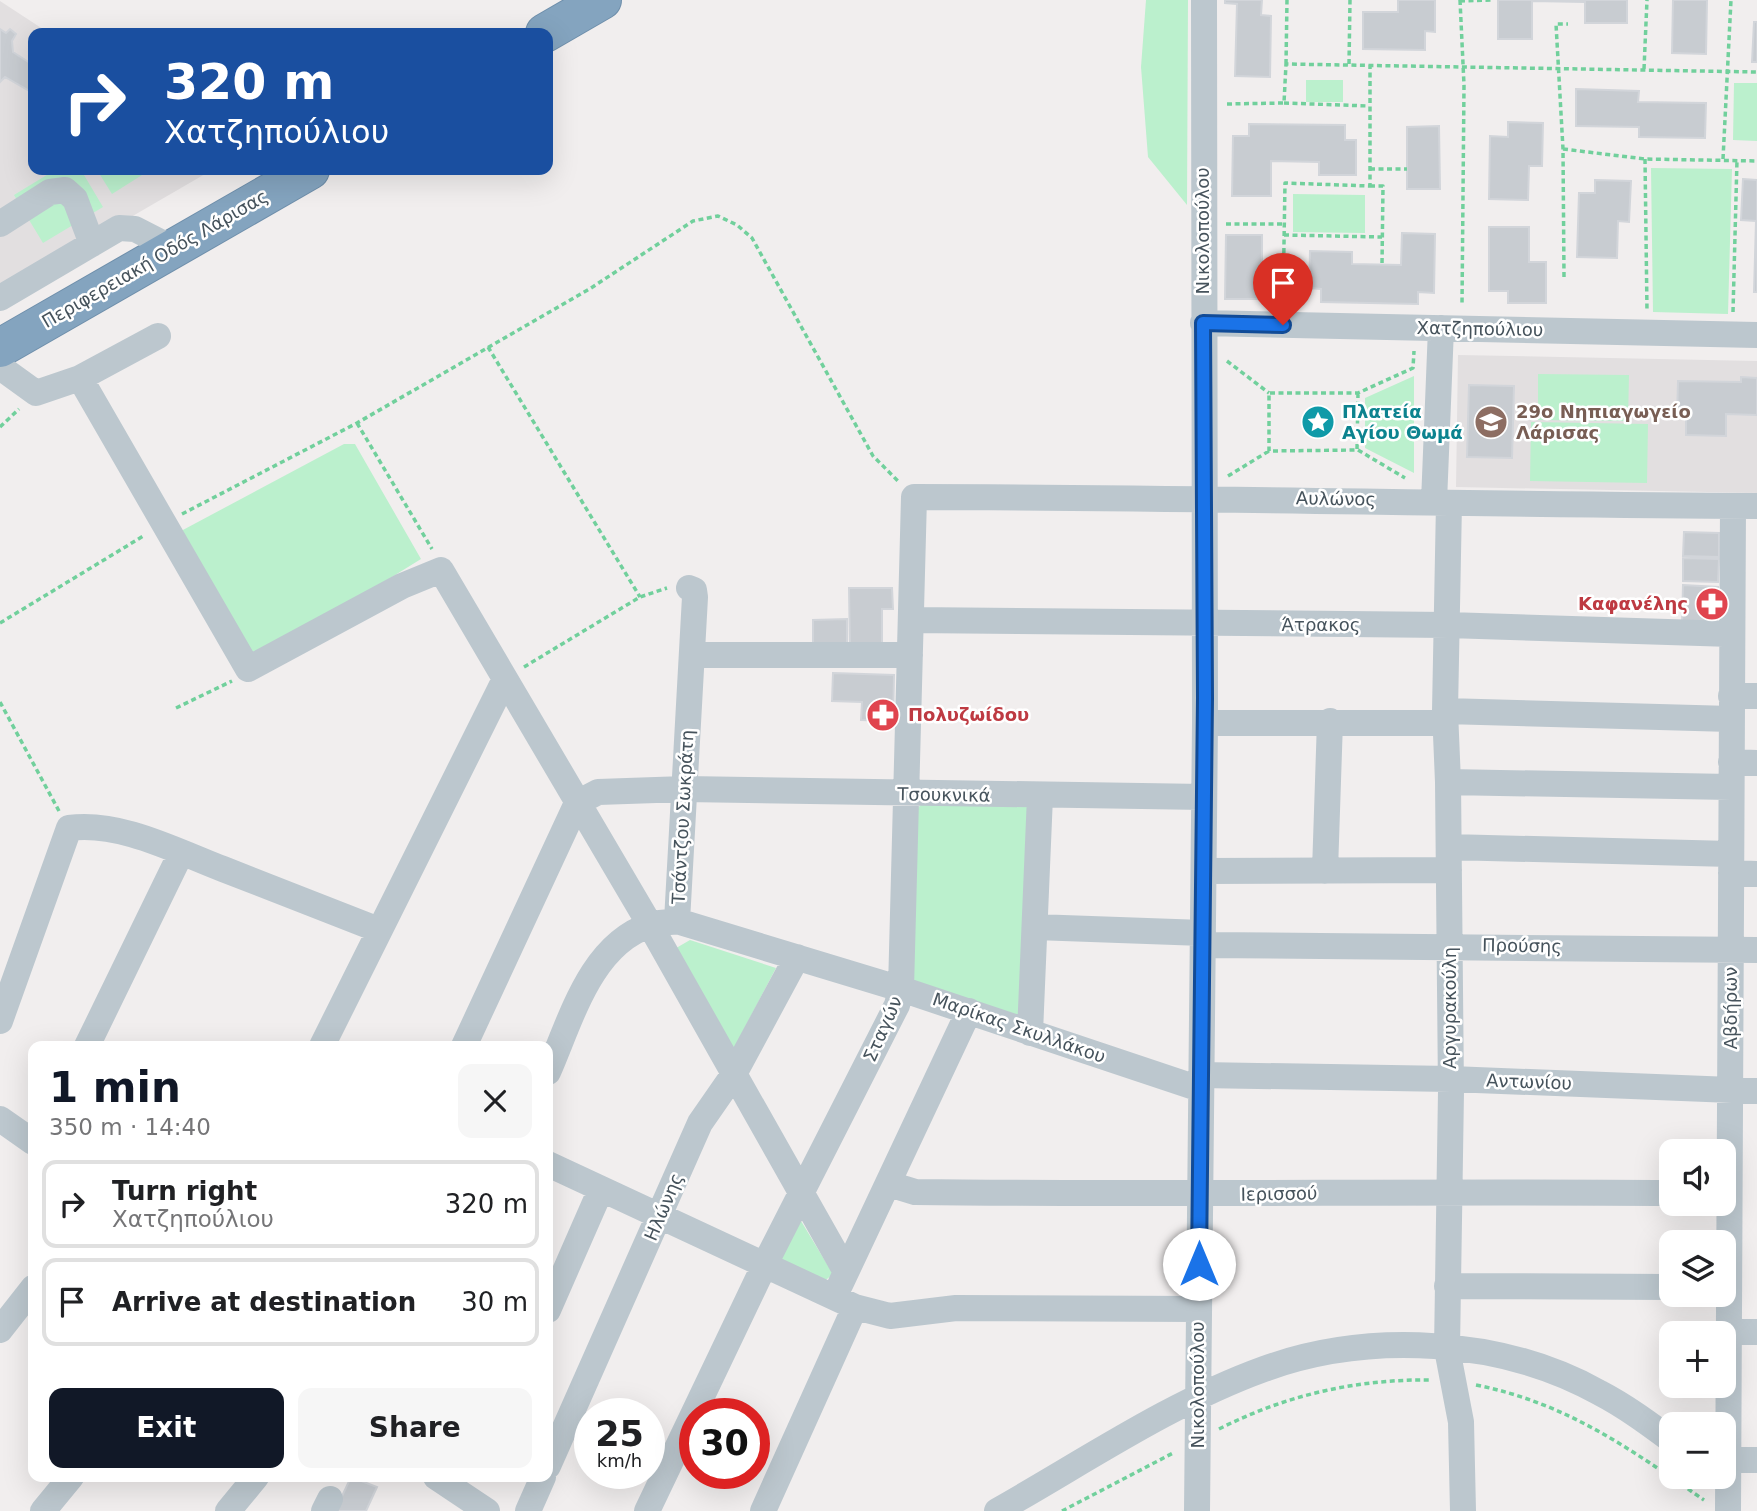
<!DOCTYPE html>
<html lang="en">
<head>
<meta charset="utf-8">
<style>
	body { margin:0; font-family:"DejaVu Sans",sans-serif; background:#f6f6f6; color:#202124; height:100vh; display:flex; flex-direction:column; font-size:26px; white-space:nowrap }
	* { box-sizing:border-box; margin:0 }
	p { font-size:23px; color:#757577 }
	.icon { flex:none; width:38px; height:38px; fill:none; stroke:currentColor; stroke-width:2; stroke-linecap:round; stroke-linejoin:round }
	.map { position:relative; flex:1; overflow:hidden }
	.drawer { position:absolute; left:28px; top:1041px; width:525px; height:441px; display:flex; flex-direction:column; background:#fff; border-radius:14px; box-shadow:0 7px 28px #0002 }
	.drawer>* { flex:none }
	.banner { position:absolute; left:28px; top:28px; width:525px; height:147px; border-radius:14px; box-shadow:0 7px 28px #0002; background:#1a4fa0; color:#fff; overflow:hidden }
	.buttons { position:absolute; left:1659px; top:1139px; display:grid; gap:14px }
	.buttons a { display:grid; place-items:center; width:77px; height:77px; border-radius:14px; background:#fff; box-shadow:0 7px 28px #0002; font-size:35px }
	.speed { position:absolute; left:574px; top:1398px; display:flex; gap:14px; font-size:35px; font-weight:700; text-align:center }
	.speed>* { display:grid; place-content:center; width:91px; height:91px; border-radius:50%; background:#fff; box-shadow:0 7px 28px #0002; line-height:1 }
	.speed small { font-size:18px; font-weight:400 }
	.speed .limit { border:10px solid #d22; background:#fff; color:#111 }
	.pin { position:absolute; display:grid; place-items:center; width:60px; height:60px; color:#fff; margin:-72px -30px; border-radius:50% 50% 50% 0; rotate:-45deg; box-shadow:0 0 7px #0007 }
	.pin .icon { rotate:45deg }
	.me { position:absolute; width:77px; margin:-38px; rotate:0deg; stroke-linejoin:round; filter:drop-shadow(0 0 5px #0008) }
	.turn { display:flex; align-items:center; gap:24px; height:147px; padding:0 21px; font-size:32px }
	.turn .icon { width:91px; height:91px; stroke-width:2.5 }
	.turn b { display:block; font-size:49px; line-height:60px }
	.round { display:grid; place-items:center; flex:none; width:74px; height:74px; border-radius:14px; background:#f6f6f6 }
	.headline { display:flex; align-items:center; justify-content:space-between; height:119px; padding:0 21px }
	h1 { font-size:42px; font-weight:700; line-height:52px; color:#111827 }
	.action { display:flex; gap:14px; margin-top:auto; padding:14px 21px }
	.action a { flex:1; height:80px; border-radius:14px; background:#111827; color:#fff; font-size:28px; font-weight:700; line-height:80px; text-align:center }
	.action a+a { background:#f6f6f6; color:#202124 }
	ul { padding:0; list-style:none }
	li { display:flex; align-items:center; gap:21px; height:88px; margin:0 14px 10px; padding:0 7px; border:4px solid #e0e0e0; border-radius:14px }
	li div { flex:1 }
	li b { display:block; font-size:26px }
	li em { font-style:normal }
	.map>svg:first-child { display:block }
	.education { fill:#e2dfe0 }
	.green { fill:#bbf0cd }
	.building { fill:#c8ccd1; stroke:#d2d5da; stroke-width:2 }
	.lines { fill:none; stroke-linecap:round; stroke-linejoin:round }
	.highway-casing { stroke:#6f8fab; stroke-width:40 }
	.path { stroke:#71d09c; stroke-width:3.5; stroke-dasharray:5 3.5; stroke-linecap:butt }
	.minor { stroke:#bcc7ce; stroke-width:26 }
	.highway { stroke:#84a4bf; stroke-width:38 }
	.route-casing { stroke:#114b97; stroke-width:18 }
	.route { stroke:#1a73e8; stroke-width:12 }
	.labels { text-anchor:middle; stroke-width:5; stroke-linejoin:round; paint-order:stroke }
	.street-label { font-size:18px; fill:#46535c; stroke:#fff }
	.culture-label { font-size:18px; font-weight:bold; fill:#0d838f; stroke:#fff; text-anchor:start }
	.education-label { font-size:18px; font-weight:bold; fill:#785e54; stroke:#fff; text-anchor:start }
	.health-label { font-size:18px; font-weight:bold; fill:#be3a42; stroke:#fff; text-anchor:end }
</style>
</head>
<body>
<div class="map">
<svg width="1757" height="1511" viewBox="0 0 1757 1511">
	<rect width="100%" height="100%" fill="#f1eeee"/>
	<path class="education" d="M0 1 49 33H33V170H212L0 293Z
		M1458 355 1757 361V493L1456 487Z"/>
	<path class="green" d="M1146 0H1188L1187 205 1148 157 1141 67Z
		M1306 80H1343V102H1306Z
		M1734 83H1757V141L1733 140Z
		M1651 168 1732 169 1728 314 1653 312Z
		M55 170H81L103 207 43 243 14 195Z
		M97 170H150L112 194Z
		M1293 194 1365 195V233L1293 232Z
		M1538 374 1629 375 1628 421 1538 420Z
		M1414 376V473L1365 448V398Z
		M1531 422 1648 424 1647 483 1530 481Z
		M344 444H355L421 559 269 653 248 657 181 531Z
		M924 801 1032 803 1020 1018 916 983 912 977 918 808Z
		M690 940 776 968 731 1054 671 951Z
		M798 1216 833 1274 821 1284 774 1261Z"/>
	<path class="building" d="M1225 0H1262L1261 15 1271 16 1270 77 1235 76 1237 4 1225 3Z
		M1398 0H1435V32L1425 31V50L1363 49V12H1398Z
		M1498 0H1627V23H1585V2L1532 1V39H1498Z
		M1673 0H1707L1706 54 1672 53Z
		M1754 22H1757V62H1752Z
		M0 29 6 33 10 29 16 34 12 41 13 52 33 65V93L5 77 0 82Z
		M1576 89 1639 91 1638 102 1706 103 1705 138 1639 137V127L1576 126Z
		M1508 122 1543 123 1542 166H1529L1528 200 1489 199 1490 136 1508 137Z
		M1249 124 1345 125V140H1356V175H1319V162L1271 161V196H1232L1233 136H1249Z
		M1439 126 1440 189H1407V127Z
		M1743 179 1757 180V292H1754L1756 221 1741 220Z
		M1595 180 1631 181 1629 222 1618 221 1617 258 1577 257 1579 193H1595Z
		M1489 227H1529V262H1546V303H1508V291H1489Z
		M1402 233 1435 234 1434 293 1418 292V304L1321 302V289L1309 288 1310 251 1352 252V264L1401 265Z
		M1226 235H1262V299H1225Z
		M1741 377 1757 378V415L1726 414V436L1686 435V418H1677L1678 381 1741 382Z
		M1469 385 1514 386 1512 458 1467 457Z
		M1684 532 1719 533V557L1683 556Z
		M1683 558 1719 559 1718 582 1683 581Z
		M1683 585 1718 587 1717 627 1682 626Z
		M849 588H892L893 609H882V648L850 649Z
		M847 619V648L813 649V620Z
		M833 673 894 675 893 721 861 720 862 702 832 701Z
		M351 1477 377 1487 366 1511H335Z"/>
	<g class="lines">
		<defs>
			<path id="highway" d="M545 33 602 0
				M0 348 310 170"/>
		</defs>
		<use href="#highway" class="highway-casing"/>
		<path class="path" d="M1460 0 1464 85 1462 305
			M1460 1 1493 0
			M1286 64 1287 0
			M1349 64 1350 0
			M1644 69 1647 0
			M1284 103 1369 106
			M1227 104 1284 103 1286 64 1757 72
			M1563 149 1645 159 1757 161
			M1645 159 1647 311
			M1723 159 1731 0
			M1370 169H1407
			M1370 186H1383L1382 265
			M1226 224H1284
			M1284 235 1382 237
			M1564 277 1563 149 1556 24H1568
			M1283 304 1285 183 1370 186V65
			M1733 312 1737 160
			M488 347 640 597
			M1227 361 1269 393
			M1358 393 1357 450 1269 451V393H1358L1413 368 1414 351
			M357 423 432 549
			M0 427 19 409
			M1358 450 1405 478
			M1228 476 1269 451
			M182 514 357 423 591 288 693 221 718 216 737 225 752 238 873 456 898 481
			M0 623 145 535
			M524 667 640 597 667 588
			M0 702 59 811
			M176 708 232 681
			M1476 1385C1567 1403 1630 1449 1704 1500
			M1219 1429C1286 1395 1356 1379 1431 1380
			M1062 1511 1175 1452"/>
		<path class="minor" d="M0 224 50 192 65 190 75 199 92 244
			M0 298 119 228 135 229 174 249
			M1203 323 1757 335
			M0 367 36 393 80 378 158 336
			M80 378 248 669 402 586 441 570 650 925 846 1272
			M1434 502 1441 328
			M1449 503 1445 711 1448 782 1451 1091 1447 1349 1461 1422 1463 1511
			M911 620 1448 625 1732 634
			M693 655H910
			M1731 696H1757
			M1445 711 1731 719
			M1205 723H1445
			M1731 762 1757 763
			M1448 782 1731 787
			M1449 847 1731 854
			M1204 871 1449 870
			M1325 871 1330 721
			M1731 873 1757 874
			M677 921 901 989 1200 1089
			M1035 927 1203 933
			M1203 945 1757 950
			M0 1021 69 828C120 821 176 851 223 869 275 889 327 910 379 930
			M1030 1033 1040 796
			M87 1046 181 853
			M322 1046 505 679
			M464 1046 577 803 598 792 685 789 1204 797
			M548 1072C571 1020 590 945 650 925 658 922 668 923 677 921L695 597 694 590 689 588
			M1201 1075 1451 1079 1757 1091
			M0 1119 33 1142
			M548 1164 855 1307 890 1316 956 1308 1199 1309
			M889 1184 915 1192C1167 1195 1419 1191 1671 1193
			M840 1285 969 1011
			M1447 1286 1671 1287
			M548 1310 601 1189
			M0 1330 33 1288
			M1731 1332H1757
			M1724 1459 1757 1460
			M548 1466 700 1123 734 1074 797 957
			M436 1477 487 1511
			M43 1511 71 1477
			M228 1511 256 1477
			M324 1511 330 1499
			M528 1511 543 1477
			M647 1511 765 1264 897 1005 901 989 914 497C1195 497 1476 505 1757 506
			M763 1511 855 1307
			M997 1511C1084 1462 1170 1403 1264 1369 1369 1331 1502 1338 1600 1393 1625 1406 1648 1423 1671 1440
			M1197 1511 1205 723 1204 0
			M1728 1511 1733 506"/>
		<use href="#highway" class="highway"/>
	</g>
	<g class="lines">
		<defs>
			<path id="route" d="M1199 1264 1205 698 1203 323 1283 325"/>
		</defs>
		<use href="#route" class="route-casing"/>
		<use href="#route" class="route"/>
	</g>
	<defs>
		<symbol id="sight-disc" viewBox="-11 -11 22 22"><circle r="9.5" fill="#0f9aa8" stroke="#fff"/><path d="M0-6L1.8-2.2L6-1.7L2.9 1.2L3.7 5.4L0 3.3L-3.7 5.4L-2.9 1.2L-6-1.7L-1.8-2.2Z" fill="#fff"/></symbol>
		<symbol id="school-disc" viewBox="-11 -11 22 22"><circle r="9.5" fill="#8d6e63" stroke="#fff"/><path d="M0-5L7-2L0 1L-7-2ZM-4 1L0 2.5L4 1V4Q0 6-4 4Z" fill="#fff"/></symbol>
		<symbol id="pharmacy-disc" viewBox="-11 -11 22 22"><circle r="9.5" fill="#e0444e" stroke="#fff"/><path d="M-2-6h4v4h4v4h-4v4h-4v-4h-4v-4h4Z" fill="#fff"/></symbol>
	</defs>
	<g fill-rule="evenodd">
		<use href="#sight-disc" x="1299" y="403" width="38" height="38"/>
		<use href="#school-disc" x="1472" y="403" width="38" height="38"/>
		<use href="#pharmacy-disc" x="1693" y="585" width="38" height="38"/>
		<use href="#pharmacy-disc" x="864" y="696" width="38" height="38"/>
	</g>
	<g class="labels">
		<g class="street-label">
			<text transform="translate(1203 231) rotate(-90)" y="6">Νικολοπούλου</text>
			<text transform="translate(155 259) rotate(-30)" y="6">Περιφερειακή Οδός Λάρισας</text>
			<text transform="translate(1480 329) rotate(1)" y="6">Χατζηπούλιου</text>
			<text transform="translate(1336 499) rotate(1)" y="6">Αυλώνος</text>
			<text x="1321" y="631">Άτρακος</text>
			<text transform="translate(944 795) rotate(1)" y="6">Τσουκνικά</text>
			<text transform="translate(683 817) rotate(-87)" y="6">Τσάντζου Σωκράτη</text>
			<text transform="translate(1522 946) rotate(1)" y="6">Προύσης</text>
			<text transform="translate(1450 1008) rotate(-90)" y="6">Αργυρακούλη</text>
			<text transform="translate(1731 1008) rotate(-90)" y="6">Αβδήρων</text>
			<text transform="translate(1019 1028) rotate(19)" y="6">Μαρίκας Σκυλλάκου</text>
			<text transform="translate(883 1029) rotate(-66)" y="6">Σταγών</text>
			<text transform="translate(1529 1082) rotate(2)" y="6">Αντωνίου</text>
			<text transform="translate(1279 1194) rotate(-1)" y="6">Ιερισσού</text>
			<text transform="translate(664 1207) rotate(-67)" y="6">Ηλώνης</text>
			<text transform="translate(1198 1385) rotate(-90)" y="6">Νικολοπούλου</text>
		</g>
		<g class="culture-label">
			<text x="1342" y="418">Πλατεία<tspan x="1342" dy="21">Αγίου Θωμά</tspan></text>
		</g>
		<g class="education-label">
			<text x="1516" y="418">29ο Νηπιαγωγείο<tspan x="1516" dy="21">Λάρισας</tspan></text>
		</g>
		<g class="health-label">
			<text x="1688" y="610">Καφανέλης</text>
			<text x="908" y="721" text-anchor="start">Πολυζωίδου</text>
		</g>
	</g>
</svg>
<div class="buttons">
<a><svg class="icon" aria-label="sound" viewBox="0 0 24 24"><path d="M4 9h4l5-4v14l-5-4H4zM17 9q2 3 0 6"/></svg></a>
<a><svg class="icon" aria-label="layers" viewBox="0 0 24 24"><path d="M12 4l9 5-9 5-9-5zM3 14l9 5 9-5"/></svg></a>
<a>+</a>
<a>−</a>
</div>
<div class="speed"><div>25<small>km/h</small></div><div class="limit">30</div></div>
<div class="pin" style="left:1283px;top:325px;background:#d93025"><svg class="icon" aria-label="arrive" viewBox="0 0 24 24"><path d="M6 21V4h12l-3 4 3 4H6"/></svg></div>
<svg class="me" style="left:1199px;top:1264px" viewBox="-20 -20 40 40"><circle r="19" fill="#fff"/><path d="M0-13L10 11 0 6-10 11z" fill="#1a73e8"/></svg>
<div class="banner">
<div class="turn"><svg class="icon" aria-label="right" viewBox="0 0 24 24"><path d="M7 20v-9h11M14 6l5 5-5 5"/></svg><div><b>320 m</b>Χατζηπούλιου</div></div>
</div>
<section class="drawer">
<div class="headline"><div><h1>1 min</h1><p>350 m · 14:40</p></div><a class="round"><svg class="icon" aria-label="close" viewBox="0 0 24 24"><path d="M6 6l12 12M18 6L6 18"/></svg></a></div>
<ul>
<li><svg class="icon" aria-label="right" viewBox="0 0 24 24"><path d="M7 20v-9h11M14 6l5 5-5 5"/></svg><div><b>Turn right</b><p>Χατζηπούλιου</p></div><em>320 m</em></li>
<li><svg class="icon" aria-label="arrive" viewBox="0 0 24 24"><path d="M6 21V4h12l-3 4 3 4H6"/></svg><div><b>Arrive at destination</b></div><em>30 m</em></li>
</ul>
<div class="action"><a>Exit</a><a>Share</a></div>
</section>
</div>
</body>
</html>
